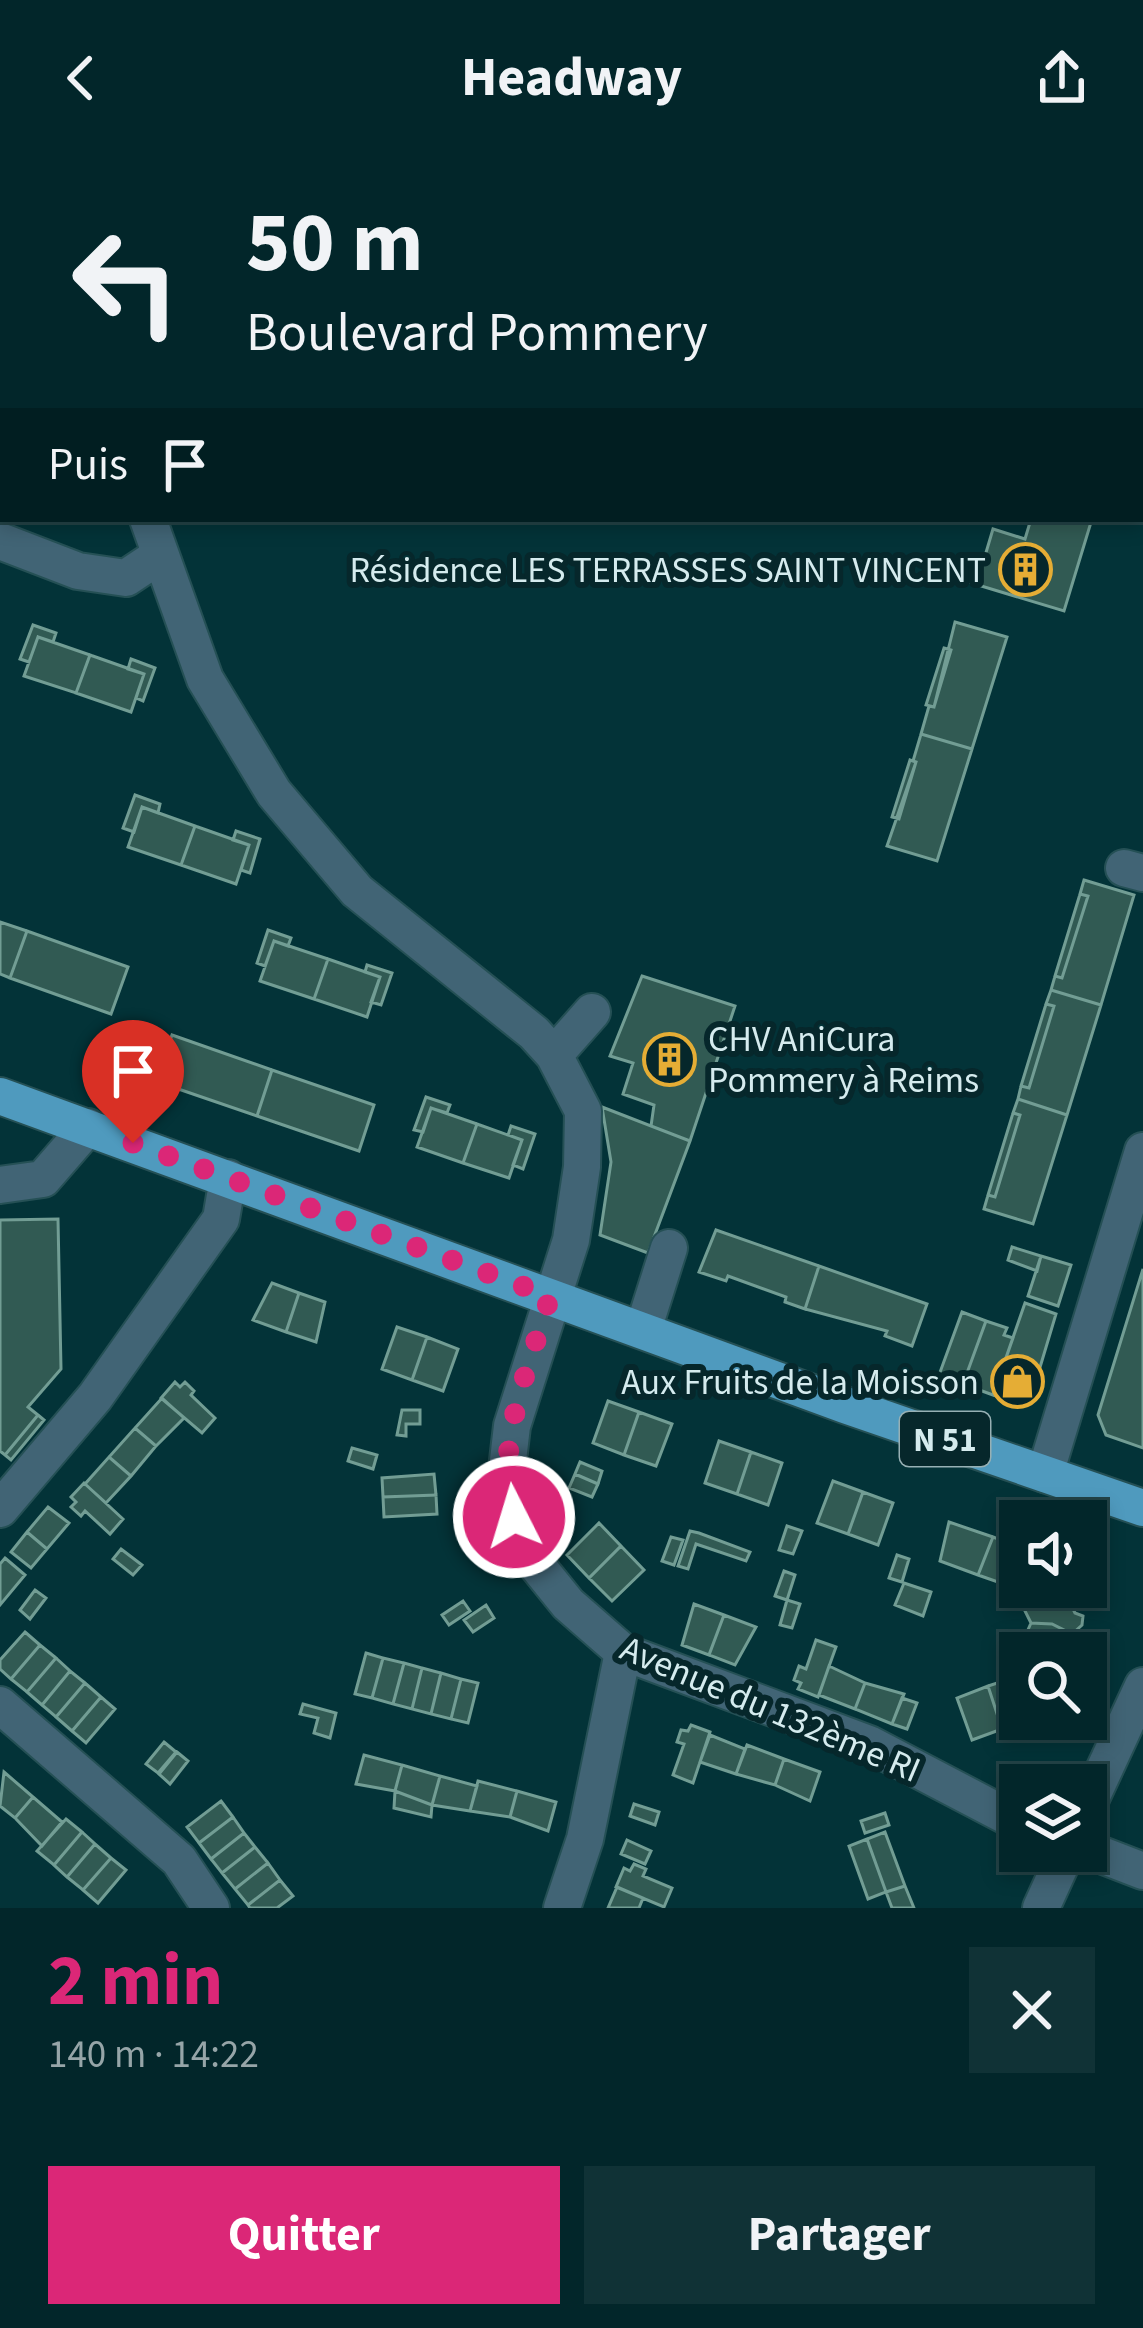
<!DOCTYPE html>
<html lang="fr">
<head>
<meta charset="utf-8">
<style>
	body { margin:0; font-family:"Source Sans 3",sans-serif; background:#103236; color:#f1f3f6; height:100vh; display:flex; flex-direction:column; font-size:45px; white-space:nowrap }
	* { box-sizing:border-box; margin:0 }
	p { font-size:39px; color:#96a5a8 }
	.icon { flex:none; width:66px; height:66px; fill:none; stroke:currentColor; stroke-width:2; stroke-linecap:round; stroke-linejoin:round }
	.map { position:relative; height:1752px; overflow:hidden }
	.details { display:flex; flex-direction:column; background:#02262a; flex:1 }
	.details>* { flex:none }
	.banner { position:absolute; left:0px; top:0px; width:1143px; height:366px; box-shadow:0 6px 18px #0003,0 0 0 3px #234347; background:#02262a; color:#f1f3f6; overflow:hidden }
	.buttons { position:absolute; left:999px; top:1344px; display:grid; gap:24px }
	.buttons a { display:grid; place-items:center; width:108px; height:108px; border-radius:0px; background:#02262a; box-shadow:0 6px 18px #0003,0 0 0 3px #234347; font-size:60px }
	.pin { position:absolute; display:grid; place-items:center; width:102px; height:102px; color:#fff; margin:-123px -51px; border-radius:50% 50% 50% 0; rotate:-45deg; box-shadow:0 0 12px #0007 }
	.pin .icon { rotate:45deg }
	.me { position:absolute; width:132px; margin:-66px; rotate:355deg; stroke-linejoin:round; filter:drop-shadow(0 0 9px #0008) }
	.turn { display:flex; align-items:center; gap:42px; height:252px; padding:0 48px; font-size:54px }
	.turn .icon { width:156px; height:156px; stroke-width:2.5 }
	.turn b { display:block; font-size:84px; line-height:102px }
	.then { display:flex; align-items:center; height:114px; padding:0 48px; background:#0003; gap:24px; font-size:45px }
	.round { display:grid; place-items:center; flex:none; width:126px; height:126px; border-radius:0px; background:#103236 }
	.summary { display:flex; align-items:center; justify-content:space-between; height:204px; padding:0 48px }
	h1 { font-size:72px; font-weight:700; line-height:90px; color:#db2777 }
	.primary-button { display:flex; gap:24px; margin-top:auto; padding:24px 48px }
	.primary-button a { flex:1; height:138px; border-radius:0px; background:#db2777; color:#fff; font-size:48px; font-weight:700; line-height:138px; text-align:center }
	.primary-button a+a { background:#103236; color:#f1f3f6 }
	header { display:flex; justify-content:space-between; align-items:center; height:156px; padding:0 48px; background:#02262a; font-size:54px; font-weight:700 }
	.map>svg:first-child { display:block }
	.building { fill:#315a53; stroke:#729d94; stroke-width:3 }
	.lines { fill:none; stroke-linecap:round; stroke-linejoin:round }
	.minor-casing { stroke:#255055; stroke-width:40 }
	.major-casing { stroke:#255055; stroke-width:40 }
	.minor { stroke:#416475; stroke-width:36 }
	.major { stroke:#4f9abe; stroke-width:36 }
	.route { stroke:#db2777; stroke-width:21; stroke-dasharray:0 37.8 }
	.labels { text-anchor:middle; stroke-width:12; stroke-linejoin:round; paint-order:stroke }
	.shield { fill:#06272b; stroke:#97b0b4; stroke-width:3 }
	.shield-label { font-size:33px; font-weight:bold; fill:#d5ebee }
	.poi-label { font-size:36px; fill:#d5ebee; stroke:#06272b; text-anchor:end }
	.street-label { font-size:36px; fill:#d5ebee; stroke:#06272b }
</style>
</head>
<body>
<header><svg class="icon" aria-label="back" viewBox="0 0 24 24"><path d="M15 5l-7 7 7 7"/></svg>Headway<svg class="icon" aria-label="share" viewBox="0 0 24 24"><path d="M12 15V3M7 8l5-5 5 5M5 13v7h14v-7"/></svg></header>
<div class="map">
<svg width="1143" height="1752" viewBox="0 0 1143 1752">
	<rect width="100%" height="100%" fill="#033338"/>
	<path class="building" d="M1031 363H1092L1064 455 968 426 977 398 985 400 993 373 1025 383Z
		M955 466 1007 481 972 593 921 578 929 550 934 551Z
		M33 469 56 477 53 486 38 481 29 506 20 503Z
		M38 481 90 499 76 537 24 520Z
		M944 492 951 494 934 551 926 549Z
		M90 499 144 518 131 556 76 537Z
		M131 503 155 512 143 545 136 542 144 518 128 513Z
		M921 578 972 593 937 705 887 690 916 606 913 605Z
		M910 604 916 606 899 663 892 661Z
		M135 639 160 648 158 657 142 651 134 676 123 672Z
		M142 651 195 670 181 709 128 691Z
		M195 670 249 689 236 728 181 709Z
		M236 675 260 683 250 717 241 714 249 689 233 684Z
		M1084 724 1134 739 1101 849 1051 834 1055 820 1062 822 1088 740 1080 738Z
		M1080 738 1088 740 1062 822 1055 820Z
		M0 766 27 775 10 822 0 818Z
		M268 774 291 782 288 790 274 785 265 810 257 807Z
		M27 775 128 811 111 858 10 822Z
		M274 785 328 803 314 843 260 825Z
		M328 803 380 821 367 861 314 843Z
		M367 809 392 817 381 849 371 846 380 821 365 816Z
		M642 820 735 850 690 985 651 970 654 949 623 938 633 907 610 900Z
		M1051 834 1101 849 1067 959 1018 943 1021 930 1029 932 1054 850 1046 848Z
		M1046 848 1054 850 1029 932 1021 930Z
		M172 879 272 914 257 960 155 925Z
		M272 914 374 949 359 995 257 960Z
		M426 941 450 949 447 957 431 952 423 976 414 974Z
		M1018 943 1067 959 1033 1068 984 1053 988 1039 995 1041 1020 959 1013 957Z
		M602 951 690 985 648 1097 600 1079 611 1006Z
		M431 952 477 968 463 1007 417 991Z
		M1013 957 1020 959 995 1041 988 1039Z
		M477 968 522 984 509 1022 463 1007Z
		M511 970 535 978 523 1013 513 1009 522 984 508 979Z
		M58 1063 61 1213 28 1251 38 1259 5 1299 0 1295V1064Z
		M716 1074 819 1110 805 1153 785 1146 786 1141 728 1120 726 1125 699 1116Z
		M1012 1091 1041 1100 1037 1115 1008 1104Z
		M1041 1100 1071 1109 1058 1150 1028 1140Z
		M819 1110 927 1148 912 1190 885 1180 887 1175 805 1153Z
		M1143 1113V1292L1106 1279 1098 1259Z
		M272 1127 299 1137 286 1176 253 1164Z
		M299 1137 325 1146 316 1186 286 1176Z
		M1025 1147 1056 1158 1032 1238 1012 1245 993 1239Z
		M962 1156 986 1165 963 1228 939 1219Z
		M986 1165 1007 1172 1004 1179 1013 1182 993 1239 963 1228Z
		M397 1171 427 1181 412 1224 382 1213Z
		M427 1181 458 1193 443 1235 412 1224Z
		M175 1226 180 1231 185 1226 194 1235 191 1239 215 1262 202 1277 161 1242Z
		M162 1242 184 1262 156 1290 135 1272Z
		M608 1245 639 1256 624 1299 593 1287Z
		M402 1254H420V1268H406V1280L397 1279Z
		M639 1256 672 1268 656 1310 624 1299Z
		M38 1259 44 1264 11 1304 5 1299Z
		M135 1272 156 1290 131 1320 109 1301Z
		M719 1285 751 1296 737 1338 705 1327Z
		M352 1292 377 1299 373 1313 348 1305Z
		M751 1296 782 1307 768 1349 737 1338Z
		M109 1301 131 1320 106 1347 85 1328Z
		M580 1306 602 1315 598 1328 575 1318Z
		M434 1318 436 1339 383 1341 382 1322Z
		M575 1318 598 1328 592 1341 569 1332Z
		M833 1325 863 1336 848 1378 817 1367Z
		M84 1327 123 1363 110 1378 85 1355 81 1360 71 1351 76 1346 71 1341Z
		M863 1336 893 1347 878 1389 848 1378Z
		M436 1339 437 1358 384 1361 383 1341Z
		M48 1351 69 1367 47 1393 27 1376Z
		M949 1366 993 1381 978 1419 940 1405Z
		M599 1367 621 1390 589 1422 567 1399Z
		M787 1370 802 1375 793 1398 779 1394Z
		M690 1375 699 1377 750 1396 746 1405 696 1388 688 1413 678 1410Z
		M27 1376 47 1393 31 1412 11 1396Z
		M671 1381 683 1384 674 1409 662 1405Z
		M993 1381 1020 1391V1417L1012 1431 978 1419Z
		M621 1390 644 1414 612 1445 589 1422Z
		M121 1393 142 1409 133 1419 113 1403Z
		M897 1399 909 1403 902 1426 889 1422Z
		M5 1402 25 1419 0 1449V1408Z
		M784 1415 795 1419 787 1444 775 1440Z
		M1020 1417V1431L1063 1433 1023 1451 1012 1431Z
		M904 1427 931 1436 923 1460 895 1449Z
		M1063 1433 1075 1457 1083 1460 1082 1469 1072 1478 1052 1468 1031 1467 1023 1451Z
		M35 1434 46 1442 30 1463 20 1454Z
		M787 1444 800 1448 792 1472 780 1469Z
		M463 1445 470 1455 449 1469 442 1459Z
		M694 1448 724 1459 709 1499 682 1489Z
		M486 1449 494 1462 473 1476 464 1464Z
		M724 1459 756 1471 735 1509 709 1499Z
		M1031 1467 1052 1468 1072 1478 1064 1497 1016 1501Z
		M25 1476 40 1489 11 1523 0 1513V1504Z
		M816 1484 836 1491 818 1541 798 1533 801 1527 794 1524 799 1510 806 1513Z
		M40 1489 56 1502 27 1536 11 1523Z
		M366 1497 383 1502 372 1542 355 1538Z
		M56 1502 70 1515 42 1549 27 1536Z
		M383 1502 404 1507 393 1548 372 1542Z
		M404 1507 422 1512 412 1553 393 1548Z
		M829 1510 865 1527 855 1553 819 1539Z
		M422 1512 441 1517 431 1558 412 1553Z
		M70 1515 85 1527 56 1561 42 1549Z
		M441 1517 461 1523 451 1563 431 1558Z
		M1019 1520 1020 1563H1030L1002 1573 988 1530Z
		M461 1523 478 1527 468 1567 451 1563Z
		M85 1527 101 1541 72 1575 56 1561Z
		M865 1527 904 1538 892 1568 855 1553Z
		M988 1530 1002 1573 972 1584 957 1542Z
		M101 1541 115 1553 86 1587 72 1575Z
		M902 1542 917 1547 907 1573 892 1568Z
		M303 1548 336 1557 330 1582 314 1577 318 1562 300 1558Z
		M691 1569 710 1576 693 1627 673 1619 684 1588 677 1586 681 1574 688 1575Z
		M710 1579 745 1593 736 1618 700 1606Z
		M164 1586 176 1596 158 1617 146 1608Z
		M747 1589 784 1603 775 1629 736 1618Z
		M177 1596 188 1605 170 1628 159 1618Z
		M364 1599 402 1609 395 1635 356 1628Z
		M784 1603 820 1616 810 1645 775 1629Z
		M402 1609 440 1620 432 1649 395 1635Z
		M4 1616 33 1641 15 1662 0 1650Z
		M440 1620 477 1630 470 1655 432 1649Z
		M478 1625 517 1635 510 1661 470 1655Z
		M395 1635 432 1649 431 1661 394 1652Z
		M517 1635 556 1646 548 1675 510 1661Z
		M33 1641 62 1666 42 1690 15 1662Z
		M221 1645 233 1661 199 1687 187 1671Z
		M634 1648 659 1656 655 1669 630 1660Z
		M885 1657 889 1669 865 1677 861 1665Z
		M233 1661 244 1677 211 1703 199 1687Z
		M66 1663 82 1676 54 1709 37 1695Z
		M82 1676 95 1688 67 1721 54 1709Z
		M885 1676 905 1730 886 1736 867 1683Z
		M244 1677 255 1691 222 1717 211 1703Z
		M867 1683 886 1736 868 1743 849 1690Z
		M627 1684 651 1695 645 1708 621 1698Z
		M95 1688 111 1702 83 1734 67 1721Z
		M255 1691 268 1707 235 1733 222 1717Z
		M111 1702 126 1714 98 1747 83 1734Z
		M268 1707 280 1724 248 1749 235 1733Z
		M634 1708 646 1713 643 1720 672 1732 664 1751 616 1731 624 1712 630 1715Z
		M280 1724 293 1740 277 1752H250L248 1749Z
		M905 1730 914 1752H892L886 1736Z
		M617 1731 643 1742 639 1752H608Z"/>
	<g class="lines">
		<defs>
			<path id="minor" d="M26 0 28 3
				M221 3 228 0
				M0 98 3 97
				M148 363 205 523 274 637 357 735 534 877 554 899 583 955 582 1011 571 1084 512 1270 505 1330 522 1391 568 1448 623 1496 869 1588 1020 1667
				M0 385 78 415 126 422 159 400
				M1124 712 1143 717
				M554 899 592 856
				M0 1029 43 1023 88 971
				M643 1174 669 1092
				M1045 1318 1143 995
				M0 1353 95 1241 221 1063 228 1022
				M0 1549 179 1704 211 1752
				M1086 1653 1143 1530
				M1086 1693 1143 1715
				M562 1752 585 1683 623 1496
				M1041 1752 1067 1695"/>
			<path id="major" d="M0 940 845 1249 1143 1352"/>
		</defs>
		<use href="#minor" class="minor-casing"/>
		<use href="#major" class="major-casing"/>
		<use href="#minor" class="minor"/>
		<use href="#major" class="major"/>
	</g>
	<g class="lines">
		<path class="route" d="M133 987 550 1140C530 1210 493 1289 514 1361"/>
	</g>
	<defs>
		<symbol id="building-ring" viewBox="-11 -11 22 22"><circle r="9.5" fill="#06272b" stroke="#e5ad35" stroke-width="1.5"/><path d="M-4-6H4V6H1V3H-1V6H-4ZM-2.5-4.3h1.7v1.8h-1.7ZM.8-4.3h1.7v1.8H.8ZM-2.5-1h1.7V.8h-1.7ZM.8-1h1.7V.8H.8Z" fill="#e5ad35"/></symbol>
		<symbol id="shop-ring" viewBox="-11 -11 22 22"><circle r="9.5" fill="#06272b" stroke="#e5ad35" stroke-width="1.5"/><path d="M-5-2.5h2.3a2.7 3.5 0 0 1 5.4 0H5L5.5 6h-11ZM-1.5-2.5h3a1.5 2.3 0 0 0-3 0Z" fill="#e5ad35"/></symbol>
	</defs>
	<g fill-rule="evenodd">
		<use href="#building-ring" x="996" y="384" width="59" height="59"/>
		<use href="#building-ring" x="640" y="874" width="59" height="59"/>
		<use href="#shop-ring" x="988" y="1196" width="59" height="59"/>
	</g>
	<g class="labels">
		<rect class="shield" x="900" y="1256" width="90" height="54" rx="9"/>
		<g class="shield-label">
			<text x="945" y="1295">N 51</text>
		</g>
		<g class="poi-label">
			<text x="986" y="426">Résidence LES TERRASSES SAINT VINCENT</text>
			<text x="708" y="895" text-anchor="start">CHV AniCura<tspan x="708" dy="41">Pommery à Reims</tspan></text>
			<text x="979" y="1238">Aux Fruits de la Moisson</text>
		</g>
		<g class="street-label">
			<text transform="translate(771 1552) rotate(23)" y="13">Avenue du 132ème RI</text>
		</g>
	</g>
</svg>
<div class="buttons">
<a><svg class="icon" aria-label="sound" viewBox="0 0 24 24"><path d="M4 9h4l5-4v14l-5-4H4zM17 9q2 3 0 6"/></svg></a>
<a><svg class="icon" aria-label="search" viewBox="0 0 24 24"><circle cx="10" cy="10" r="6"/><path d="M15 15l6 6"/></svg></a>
<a><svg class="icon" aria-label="layers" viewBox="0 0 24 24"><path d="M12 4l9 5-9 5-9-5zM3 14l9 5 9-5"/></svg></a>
</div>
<div class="pin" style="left:133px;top:987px;background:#d93025"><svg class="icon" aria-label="arrive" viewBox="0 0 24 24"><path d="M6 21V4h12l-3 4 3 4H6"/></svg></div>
<svg class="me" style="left:514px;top:1361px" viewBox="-20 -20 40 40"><circle r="17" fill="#db2777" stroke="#fff" stroke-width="3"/><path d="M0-11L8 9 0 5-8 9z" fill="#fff"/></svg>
<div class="banner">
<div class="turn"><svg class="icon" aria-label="left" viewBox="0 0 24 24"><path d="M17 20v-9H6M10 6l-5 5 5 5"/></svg><div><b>50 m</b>Boulevard Pommery</div></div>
<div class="then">Puis<svg class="icon" aria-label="arrive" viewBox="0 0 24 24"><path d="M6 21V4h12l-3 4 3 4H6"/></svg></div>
</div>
</div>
<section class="details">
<div class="summary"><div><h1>2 min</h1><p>140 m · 14:22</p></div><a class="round"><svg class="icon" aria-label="close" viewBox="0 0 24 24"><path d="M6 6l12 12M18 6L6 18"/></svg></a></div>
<div class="primary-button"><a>Quitter</a><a>Partager</a></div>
</section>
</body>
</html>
